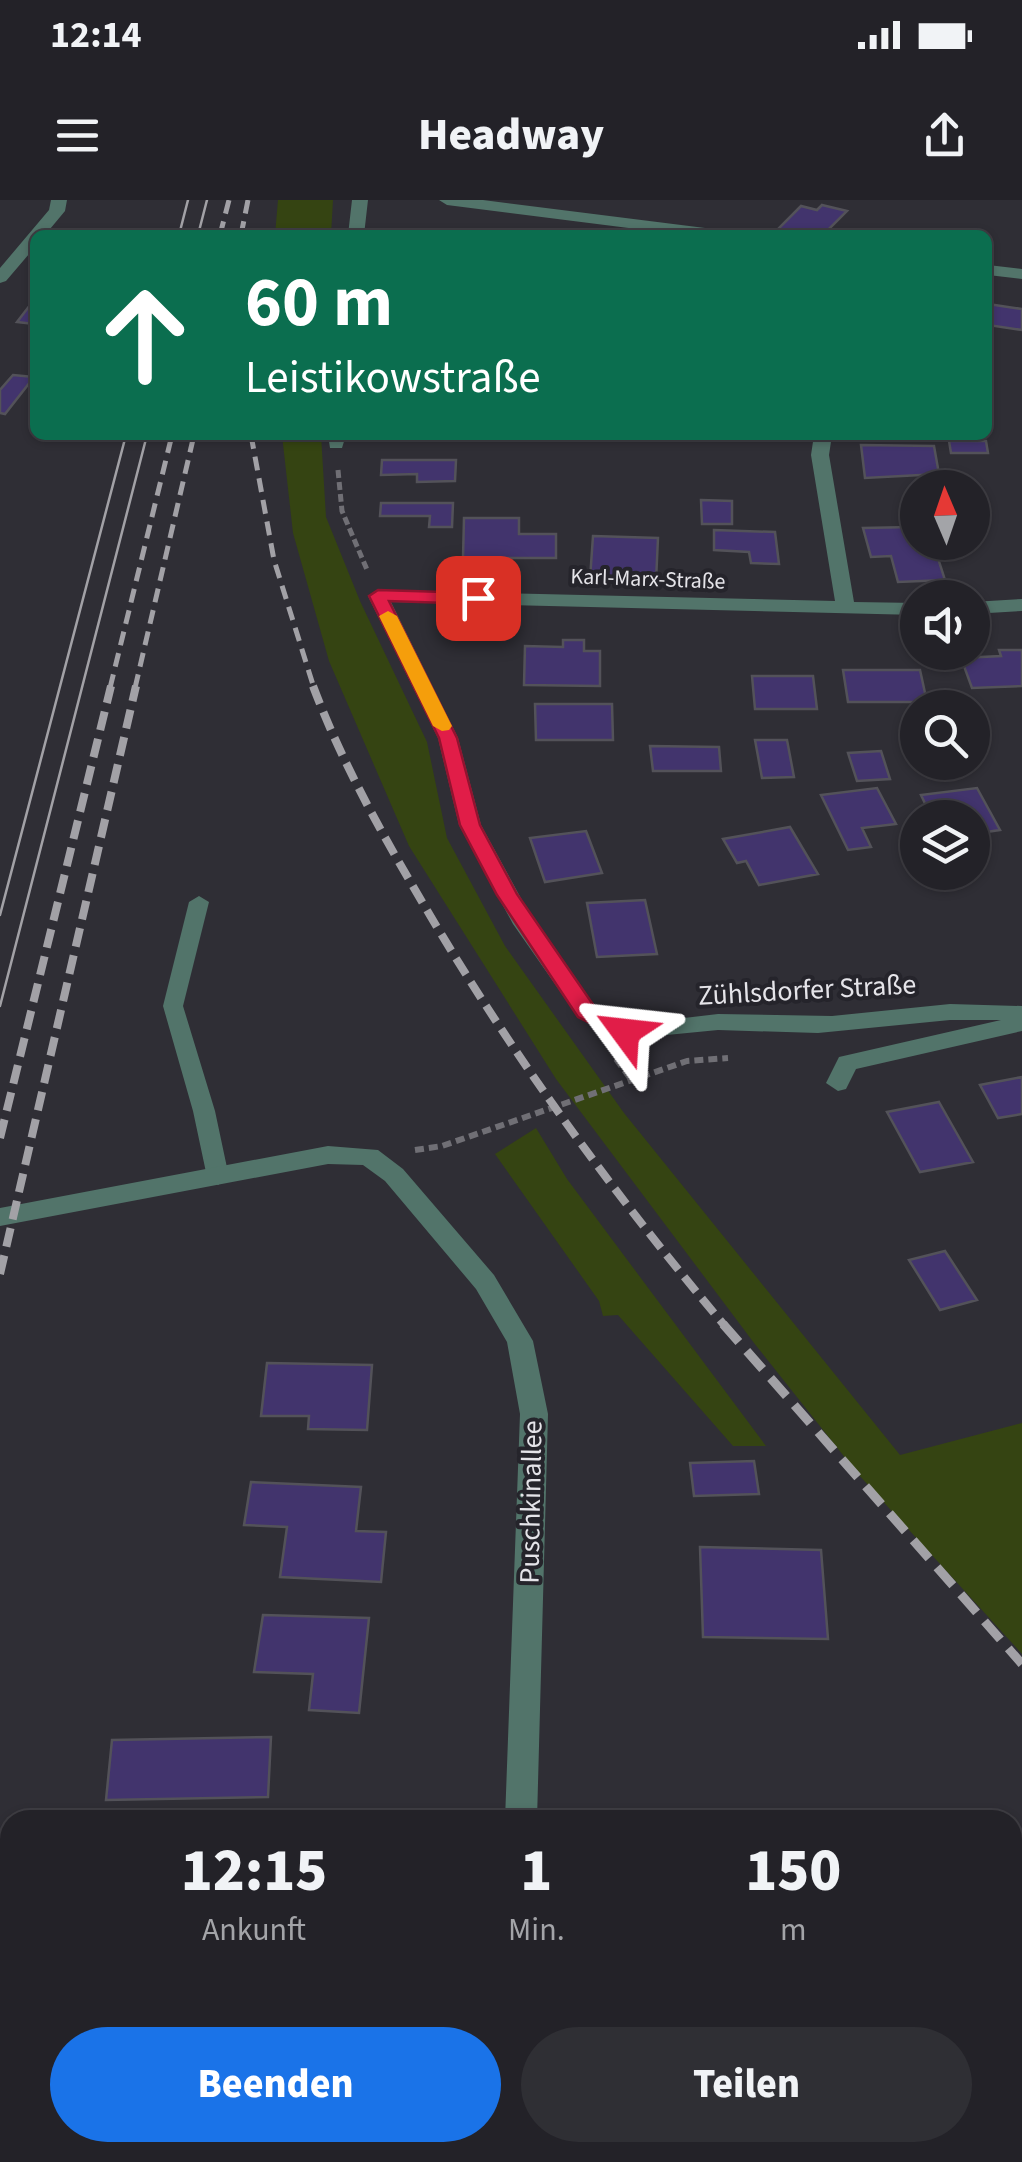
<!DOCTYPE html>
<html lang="de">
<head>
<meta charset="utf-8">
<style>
	body { margin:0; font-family:"Source Sans 3",sans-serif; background:#2f2f34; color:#f1f3f6; height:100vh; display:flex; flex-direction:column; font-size:38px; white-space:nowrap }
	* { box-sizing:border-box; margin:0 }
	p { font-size:32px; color:#a3a4a8 }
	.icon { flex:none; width:55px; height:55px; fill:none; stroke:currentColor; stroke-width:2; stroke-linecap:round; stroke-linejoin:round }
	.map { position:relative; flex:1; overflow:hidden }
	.panel { position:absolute; left:0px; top:1610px; width:1022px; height:352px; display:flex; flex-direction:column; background:#232228; border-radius:30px 30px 0 0; box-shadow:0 2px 8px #0004,0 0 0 2px #403f45 }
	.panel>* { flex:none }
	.top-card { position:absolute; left:30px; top:30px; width:962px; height:210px; border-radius:15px; box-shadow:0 2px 8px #0004,0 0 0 2px #403f45; background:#0b6e4f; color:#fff; overflow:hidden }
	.needle { width:65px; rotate:358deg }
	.buttons { position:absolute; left:900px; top:270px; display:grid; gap:20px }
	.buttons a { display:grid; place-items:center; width:90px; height:90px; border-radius:50%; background:#232228; box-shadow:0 2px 8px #0004,0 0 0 2px #403f45; font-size:50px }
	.pin { position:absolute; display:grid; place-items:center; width:85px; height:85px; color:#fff; margin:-42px; border-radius:20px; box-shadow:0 5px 15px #0006 }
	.me { position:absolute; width:110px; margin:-55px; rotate:300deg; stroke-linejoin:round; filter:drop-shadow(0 0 8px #0008) }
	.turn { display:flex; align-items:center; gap:35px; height:210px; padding:0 50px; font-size:45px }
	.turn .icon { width:130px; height:130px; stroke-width:2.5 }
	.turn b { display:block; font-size:70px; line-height:85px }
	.eta { display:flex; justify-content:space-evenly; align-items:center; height:170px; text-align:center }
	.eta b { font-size:60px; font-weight:800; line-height:70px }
	.button { display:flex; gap:20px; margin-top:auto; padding:20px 50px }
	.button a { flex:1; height:115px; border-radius:60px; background:#1a73e8; color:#fff; font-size:40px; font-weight:800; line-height:115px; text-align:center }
	.button a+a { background:#2f2f34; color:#f1f3f6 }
	.status { display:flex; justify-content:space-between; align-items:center; height:70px; padding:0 50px; background:#232228; direction:ltr }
	.status svg { height:28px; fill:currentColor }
	header { display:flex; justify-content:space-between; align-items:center; height:130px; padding:0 50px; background:#232228; font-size:45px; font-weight:800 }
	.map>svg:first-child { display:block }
	.green { fill:#354412 }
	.building { fill:#42346d; stroke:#535259; stroke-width:2.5 }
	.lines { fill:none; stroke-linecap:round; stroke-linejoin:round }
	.path-far1 { stroke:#706f75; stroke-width:5; stroke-dasharray:8 4; stroke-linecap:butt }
	.path { stroke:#706f75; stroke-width:6; stroke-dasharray:9 5; stroke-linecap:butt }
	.lane { fill:#52746a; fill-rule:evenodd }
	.street { fill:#52746a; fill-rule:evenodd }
	.tram { stroke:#a2a1a6; stroke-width:2.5 }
	.rail-far2 { stroke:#a2a1a6; stroke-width:5; stroke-dasharray:14 8; stroke-linecap:butt }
	.rail-far1 { stroke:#a2a1a6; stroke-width:8; stroke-dasharray:19 9; stroke-linecap:butt }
	.rail { stroke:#a2a1a6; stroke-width:9; stroke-dasharray:24 12; stroke-linecap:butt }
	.route { fill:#e11d48; stroke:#92132f; stroke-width:2.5 }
	.slow { fill:#f59e0b }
	.labels { text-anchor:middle; stroke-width:8; stroke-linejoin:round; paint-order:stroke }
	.far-street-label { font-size:22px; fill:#e5e4e9; stroke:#25242b }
	.street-label { font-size:28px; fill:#e5e4e9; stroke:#25242b }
</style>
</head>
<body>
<div class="status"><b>12:14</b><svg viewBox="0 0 49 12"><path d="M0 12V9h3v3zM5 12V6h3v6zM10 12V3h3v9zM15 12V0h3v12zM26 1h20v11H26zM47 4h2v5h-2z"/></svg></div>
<header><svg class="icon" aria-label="menu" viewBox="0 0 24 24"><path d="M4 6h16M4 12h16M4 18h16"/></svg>Headway<svg class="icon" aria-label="share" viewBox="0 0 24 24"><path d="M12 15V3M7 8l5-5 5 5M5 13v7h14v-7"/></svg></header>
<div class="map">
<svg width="1022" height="1962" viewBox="0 0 1022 1962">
	<rect width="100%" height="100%" fill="#2f2e35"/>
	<path class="green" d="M278 0H333L331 35H275Z
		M282 235H321L326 317 360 401 427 542 447 638 505 746 624 913 900 1255 1022 1223V1454L858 1274 754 1143 556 879 409 646 329 461 293 333Z
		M536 928 567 979 766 1246H733L618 1115 603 1116 599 1101 495 954Z"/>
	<path class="building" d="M822 5 847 11 823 35 778 29 801 6 817 10Z
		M34 100 35 124 17 122Z
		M988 104 1022 109V130L988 125Z
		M13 175 34 177 5 214 0 213V190Z
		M949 241H986L988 253H951Z
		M861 245 934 246 939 274 865 278Z
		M382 260H456L455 281 417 282V274L381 275Z
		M701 300 732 301V324H702Z
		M381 303H453L452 327H429L430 316H380Z
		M464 318H519V334H556V358H463Z
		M912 327 920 353 936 352 945 380 898 382 891 356 871 357 863 328Z
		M714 330 775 332 779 364 751 363 749 352 714 350Z
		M593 336 658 338 656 381 590 379Z
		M563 440H584V451H600V486L524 485 525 446 563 447Z
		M999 450H1022V486L972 488 961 458 1001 456Z
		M843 470H920L927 502H848Z
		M752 476H813L817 509H755Z
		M535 504H612L613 540H536Z
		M755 540H787L794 577 762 578Z
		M650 546 719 547 721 571H653Z
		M881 551 890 579 857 581 848 553Z
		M877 588 896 624 862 628 871 647 848 650 821 595Z
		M977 588 1000 630 973 634 972 618H932L921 595Z
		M790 627 818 674 759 685 746 661 737 663 723 639Z
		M586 631 602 673 545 682 530 638Z
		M645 700 657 754 597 757 587 703Z
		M1022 877V914L998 918 980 885Z
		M939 902 973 962 920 972 887 912Z
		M945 1051 977 1100 940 1110 909 1060Z
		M267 1163 372 1165 367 1230 308 1229 309 1216H261Z
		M754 1261 759 1294 694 1296 690 1263Z
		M251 1282 361 1287 356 1331 386 1332 381 1382 280 1377 287 1327 244 1325Z
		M700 1347 821 1350 828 1439 703 1437Z
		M263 1415 369 1418 359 1513 309 1510 313 1474 254 1472Z
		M271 1537 268 1597 106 1600 112 1540Z
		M747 1615 748 1620 650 1618Z
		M1012 1629 1022 1630V1723H1012Z
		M77 1952H283L282 1962H76Z
		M863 1952H995L996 1962H864Z"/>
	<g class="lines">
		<path class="path-far1" d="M338 270 342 311 368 372"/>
		<path class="path" d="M616 859 630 878
			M415 950 442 946 687 861 728 858"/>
		<path class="lane" d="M199 696 209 702 183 806 215 911 229 977 218 985 207 977 193 911 163 806 189 702Z"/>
		<path class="street" d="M51 0H67L65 11 45 35H35V47L6 81 0 83V68L49 10Z
			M352 0H368L364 35H348Z
			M439 0H483L721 30 729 35H684L447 5Z
			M988 65 1022 69V79L988 75Z
			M328 235H346L342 248H330Z
			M814 235H832L829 255 854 402 918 403V415L391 402 458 538 481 625 534 722 594 805 624 820 650 822 718 814 832 816 950 804 1022 806V831L856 869 846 889 838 891 826 883 839 857 1001 820H950L818 833 718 830 636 838 612 833 578 817 513 724 459 625 438 538 368 396 378 390 835 401 811 255Z
			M1022 399V411L972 414V402Z
			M328 946 378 950 403 969 494 1075 533 1141 548 1214 537 1620H505L520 1214 507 1142 476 1089 385 981 363 965 328 964 0 1026V1008Z
			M494 1952H528L527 1962H493Z"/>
		<path class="tram" d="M179 35 188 0
			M198 35 207 0
			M0 715 126 235
			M0 806 147 235"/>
		<path class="rail-far2" d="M220 35 229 0
			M241 35 248 0
			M251 235 274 360 314 488
			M110 488 172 235
			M135 488 194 235"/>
		<path class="rail-far1" d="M313 486C344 568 386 641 431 717 517 862 616 997 725 1126
			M0 938 111 486
			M0 1074 136 486"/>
		<path class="rail" d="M723 1124 1022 1464"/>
	</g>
	<path class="route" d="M378 390 478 393 487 398 478 404 389 401 457 538 480 625 517 694 594 806 633 826 636 832 633 837H618L578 817 497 695 460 625 439 538 369 396Z"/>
	<path class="slow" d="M388 411 397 416 452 526 449 530 442 531 433 526 379 416Z"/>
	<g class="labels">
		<g class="far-street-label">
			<text transform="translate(648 378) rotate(2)" y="8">Karl-Marx-Straße</text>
		</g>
		<g class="street-label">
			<text transform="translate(807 789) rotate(-3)" y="10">Zühlsdorfer Straße</text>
			<text transform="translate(530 1302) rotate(-89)" y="10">Puschkinallee</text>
		</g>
	</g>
</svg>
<div class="buttons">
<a><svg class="needle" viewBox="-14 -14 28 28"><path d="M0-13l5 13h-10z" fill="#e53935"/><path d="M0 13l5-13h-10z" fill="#a3a4a8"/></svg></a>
<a><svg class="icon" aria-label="sound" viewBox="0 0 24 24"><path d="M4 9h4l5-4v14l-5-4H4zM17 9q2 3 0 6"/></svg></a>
<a><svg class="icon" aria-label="search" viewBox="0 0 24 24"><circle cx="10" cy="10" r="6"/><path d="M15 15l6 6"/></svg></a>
<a><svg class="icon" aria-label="layers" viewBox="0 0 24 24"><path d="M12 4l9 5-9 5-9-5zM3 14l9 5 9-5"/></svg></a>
</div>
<div class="pin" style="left:478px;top:398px;background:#d93025"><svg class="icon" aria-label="arrive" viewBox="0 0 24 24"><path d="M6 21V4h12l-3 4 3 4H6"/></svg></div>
<svg class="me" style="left:625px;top:832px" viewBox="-20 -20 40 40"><path d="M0-17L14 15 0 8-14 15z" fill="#e11d48" stroke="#fff" stroke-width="4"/></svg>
<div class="top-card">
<div class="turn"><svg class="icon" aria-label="ahead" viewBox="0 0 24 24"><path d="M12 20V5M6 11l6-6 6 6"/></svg><div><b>60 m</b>Leistikowstraße</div></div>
</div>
<section class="panel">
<div class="eta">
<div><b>12:15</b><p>Ankunft</p></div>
<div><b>1</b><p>Min.</p></div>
<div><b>150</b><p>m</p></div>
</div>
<div class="button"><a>Beenden</a><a>Teilen</a></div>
</section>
</div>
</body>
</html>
